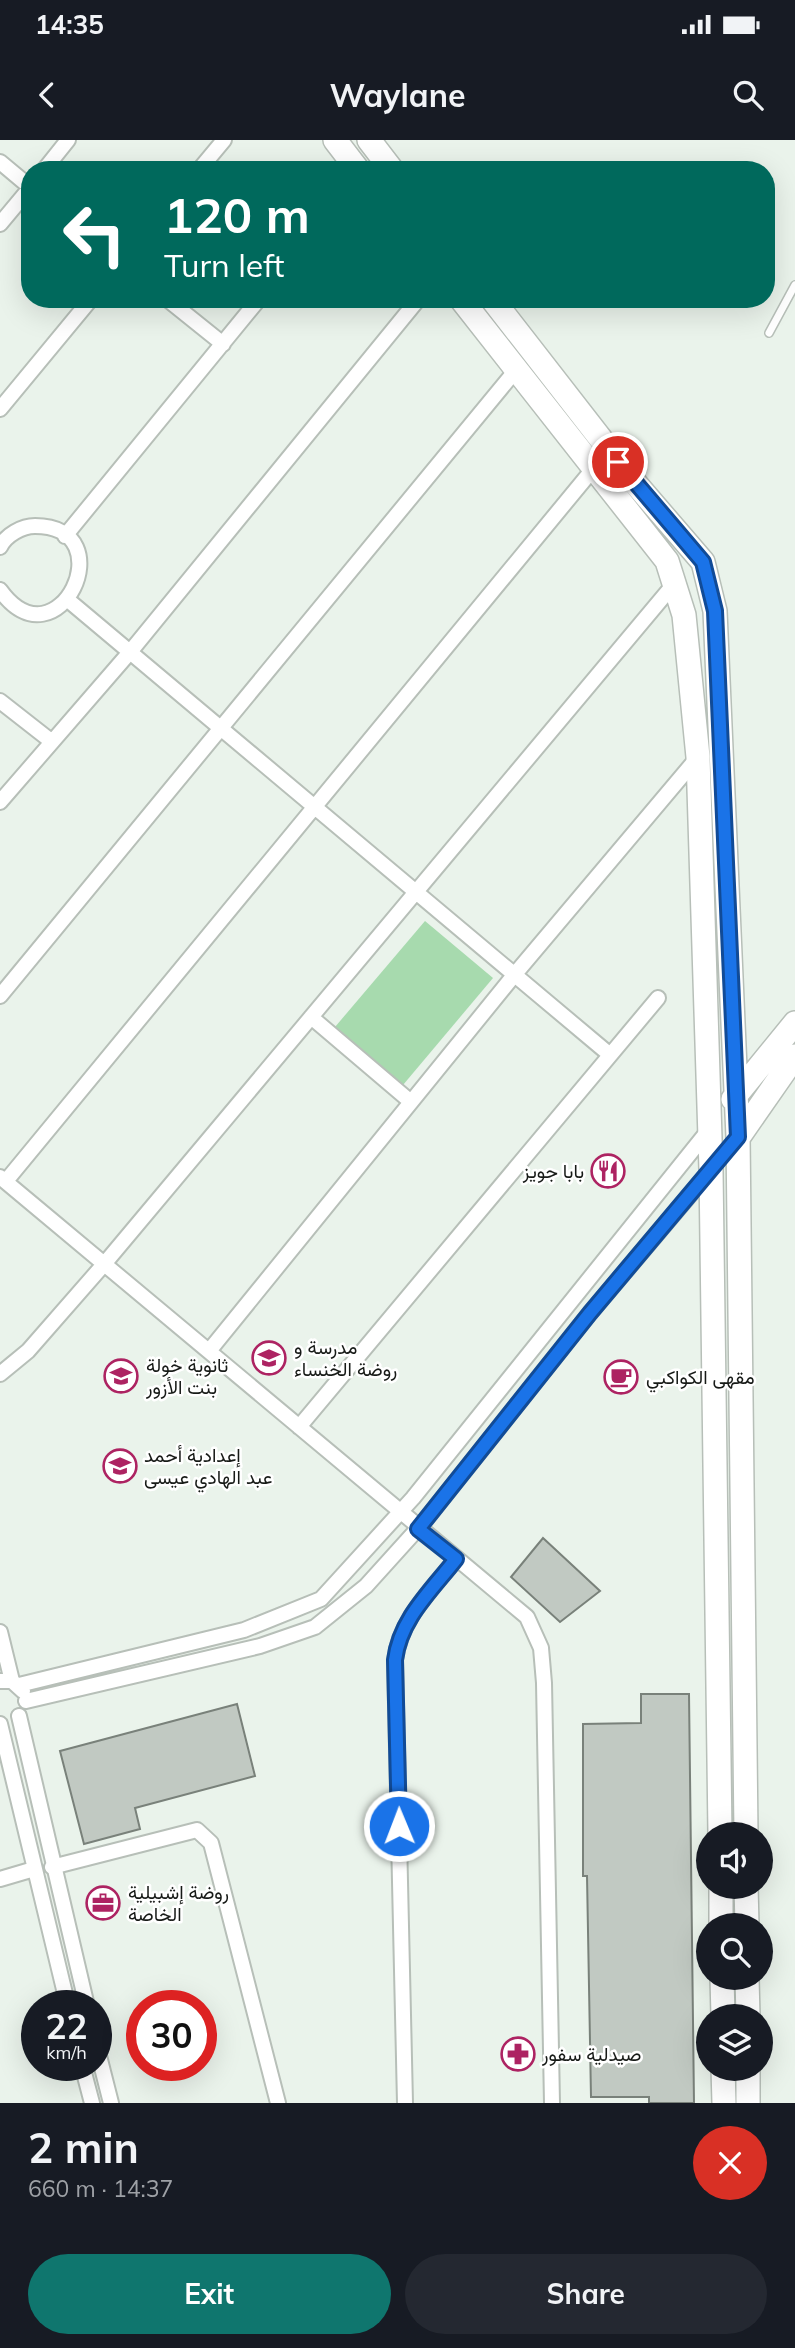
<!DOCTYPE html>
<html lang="en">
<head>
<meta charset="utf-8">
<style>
	body { margin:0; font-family:Mulish,Vazirmatn,sans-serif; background:#242831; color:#f1f3f6; height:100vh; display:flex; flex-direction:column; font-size:26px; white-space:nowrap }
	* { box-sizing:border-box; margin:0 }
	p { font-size:23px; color:#9ea1a6 }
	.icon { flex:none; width:38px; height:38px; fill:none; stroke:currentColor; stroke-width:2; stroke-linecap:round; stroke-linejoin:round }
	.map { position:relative; height:1963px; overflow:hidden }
	.details { display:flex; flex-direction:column; background:#171b24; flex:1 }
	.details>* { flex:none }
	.top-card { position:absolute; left:21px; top:21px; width:754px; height:147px; border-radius:28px; box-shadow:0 7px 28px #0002; background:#00695c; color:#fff; overflow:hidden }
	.controls { position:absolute; left:696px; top:1682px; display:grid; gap:14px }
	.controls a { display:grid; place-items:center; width:77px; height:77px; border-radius:50%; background:#171b24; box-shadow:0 7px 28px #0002; font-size:35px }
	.speed { position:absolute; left:21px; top:1850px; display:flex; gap:14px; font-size:35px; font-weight:700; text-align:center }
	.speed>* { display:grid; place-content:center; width:91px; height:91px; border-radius:50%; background:#171b24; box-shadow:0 7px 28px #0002; line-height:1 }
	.speed small { font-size:18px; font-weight:400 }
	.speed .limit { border:10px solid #d22; background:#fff; color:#111 }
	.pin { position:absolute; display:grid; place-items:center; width:60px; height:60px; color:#fff; margin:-30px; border:4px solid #fff; border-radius:50%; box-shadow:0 2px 7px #0007 }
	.me { position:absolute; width:77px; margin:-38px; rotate:359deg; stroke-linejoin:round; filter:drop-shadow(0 0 5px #0008) }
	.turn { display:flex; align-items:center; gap:24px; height:147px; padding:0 28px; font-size:32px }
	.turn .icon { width:91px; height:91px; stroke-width:2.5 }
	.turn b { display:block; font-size:49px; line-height:60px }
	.round { display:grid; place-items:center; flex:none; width:74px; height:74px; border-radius:37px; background:#242831 }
	.summary { display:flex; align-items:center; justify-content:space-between; height:119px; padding:0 28px }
	h1 { font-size:42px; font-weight:700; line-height:52px }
	.primary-button { display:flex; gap:14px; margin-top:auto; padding:14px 28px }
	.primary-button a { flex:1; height:80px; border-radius:42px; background:#0f766e; color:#fff; font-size:28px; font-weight:700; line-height:80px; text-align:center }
	.primary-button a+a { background:#242831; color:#f1f3f6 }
	.status { display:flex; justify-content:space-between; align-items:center; height:49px; padding:0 35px; background:#171b24; direction:ltr }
	.status svg { height:19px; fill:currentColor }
	header { display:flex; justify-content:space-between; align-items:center; height:91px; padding:0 28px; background:#171b24; font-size:32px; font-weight:700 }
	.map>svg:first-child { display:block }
	.green { fill:#a7daae }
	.building { fill:#c1c9c2; stroke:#79817a; stroke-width:2 }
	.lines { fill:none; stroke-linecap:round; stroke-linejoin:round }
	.lane-casing { stroke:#b7bfb8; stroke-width:10 }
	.street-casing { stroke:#b7bfb8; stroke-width:18 }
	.primary-casing { stroke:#b7bfb8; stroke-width:26 }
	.lane { stroke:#fff; stroke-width:7 }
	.street { stroke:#fff; stroke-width:14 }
	.primary { stroke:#fff; stroke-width:23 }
	.route-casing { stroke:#114b97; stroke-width:18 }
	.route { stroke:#1a73e8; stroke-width:12 }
	.labels { text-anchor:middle; stroke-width:5; stroke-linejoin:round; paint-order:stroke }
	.poi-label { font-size:19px; fill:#171a17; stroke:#fff; text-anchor:start }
</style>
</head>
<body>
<div class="status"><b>14:35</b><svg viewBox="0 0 49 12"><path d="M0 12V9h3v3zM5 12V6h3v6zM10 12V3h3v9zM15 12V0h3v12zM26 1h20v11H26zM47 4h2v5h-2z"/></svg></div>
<header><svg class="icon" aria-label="back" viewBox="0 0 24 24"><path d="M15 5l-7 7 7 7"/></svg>Waylane<svg class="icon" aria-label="search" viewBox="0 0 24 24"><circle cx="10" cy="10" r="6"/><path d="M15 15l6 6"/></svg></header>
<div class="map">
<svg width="795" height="1963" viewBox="0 0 795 1963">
	<rect width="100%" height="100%" fill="#eaf3eb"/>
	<path class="green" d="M425 781 493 838 403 945 335 887Z"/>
	<path class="building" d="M543 1398 600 1451 560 1482 511 1437Z
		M641 1554H689L694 1963H649V1957H591L587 1736H583V1584L641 1583Z
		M237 1564 255 1636 135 1668 140 1689 84 1704 60 1611Z"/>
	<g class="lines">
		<defs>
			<path id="lane" d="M769 193 795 145"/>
			<path id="street" d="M0 22 30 47
				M44 30 68 0
				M199 30 224 0
				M0 84 30 48
				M167 159 223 204
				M0 269 91 159
				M65 396 259 159
				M0 407C6 395 22 386 35 386 126 386 58 530 0 450
				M68 460 609 914
				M0 561 51 601
				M0 662 130 512 416 162
				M0 856 516 230
				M311 877 411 962
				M0 1037 527 1477 541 1508 544 1543 552 1963
				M6 1041 594 328
				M209 1211 515 834 698 617
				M0 1234 28 1211 105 1123 674 444
				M299 1287 658 858
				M0 1492 12 1541
				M0 1541H12L23 1551
				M19 1545 244 1490 321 1459 413 1358 708 991
				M26 1561 260 1506 315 1487 366 1446 422 1384 590 1173 711 1030
				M19 1576 87 1866
				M0 1584 68 1866
				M52 1727 197 1690 211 1703 278 1963
				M0 1739 34 1729
				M96 1904 111 1963
				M82 1925 92 1963
				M405 1963 395 1520C400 1479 431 1451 456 1419"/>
			<path id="primary" d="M335 0 358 30
				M369 0 392 30
				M461 159 667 421 684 475 698 617 711 1030 720 1694
				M492 159 635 343 703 422 715 471 738 997 746 1694
				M733 959 795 883
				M738 998 795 916
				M721 1746V1785
				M746 1746 747 1785
				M722 1838 723 1876
				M747 1838 748 1876
				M723 1928 724 1963
				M748 1928V1963"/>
		</defs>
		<use href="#lane" class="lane-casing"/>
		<use href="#street" class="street-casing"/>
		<use href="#primary" class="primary-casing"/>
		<use href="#lane" class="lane"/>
		<use href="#street" class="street"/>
		<use href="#primary" class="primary"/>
	</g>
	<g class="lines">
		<defs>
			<path id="route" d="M399 1686 395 1520C400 1479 431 1451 456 1419L418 1389 590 1173 738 997 715 471 703 422 618 322"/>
		</defs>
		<use href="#route" class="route-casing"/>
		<use href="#route" class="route"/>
	</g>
	<defs>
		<symbol id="restaurant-ring" viewBox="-11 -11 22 22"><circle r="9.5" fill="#fff" stroke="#ad2362" stroke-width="1.5"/><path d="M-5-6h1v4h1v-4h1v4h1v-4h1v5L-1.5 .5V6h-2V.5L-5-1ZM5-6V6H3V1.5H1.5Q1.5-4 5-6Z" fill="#ad2362"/></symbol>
		<symbol id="school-ring" viewBox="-11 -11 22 22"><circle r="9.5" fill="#fff" stroke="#ad2362" stroke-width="1.5"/><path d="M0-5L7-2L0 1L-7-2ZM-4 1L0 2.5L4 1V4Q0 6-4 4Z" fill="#ad2362"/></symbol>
		<symbol id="cafe-ring" viewBox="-11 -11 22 22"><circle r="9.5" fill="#fff" stroke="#ad2362" stroke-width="1.5"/><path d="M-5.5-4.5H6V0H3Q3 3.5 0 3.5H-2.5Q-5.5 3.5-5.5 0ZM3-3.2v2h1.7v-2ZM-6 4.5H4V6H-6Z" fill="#ad2362"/></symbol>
		<symbol id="office-ring" viewBox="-11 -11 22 22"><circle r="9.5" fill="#fff" stroke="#ad2362" stroke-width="1.5"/><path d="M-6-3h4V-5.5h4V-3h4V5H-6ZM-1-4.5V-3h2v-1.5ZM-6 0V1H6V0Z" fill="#ad2362"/></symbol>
		<symbol id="pharmacy-ring" viewBox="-11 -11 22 22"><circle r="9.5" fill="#fff" stroke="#ad2362" stroke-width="1.5"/><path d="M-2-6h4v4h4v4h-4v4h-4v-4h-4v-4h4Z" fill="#ad2362"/></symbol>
	</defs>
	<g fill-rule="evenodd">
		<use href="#restaurant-ring" x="589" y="1012" width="38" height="38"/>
		<use href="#school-ring" x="250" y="1199" width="38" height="38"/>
		<use href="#school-ring" x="102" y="1217" width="38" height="38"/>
		<use href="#cafe-ring" x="602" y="1218" width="38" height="38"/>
		<use href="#school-ring" x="101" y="1307" width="38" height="38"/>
		<use href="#office-ring" x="84" y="1744" width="38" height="38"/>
		<use href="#pharmacy-ring" x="499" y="1895" width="38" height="38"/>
	</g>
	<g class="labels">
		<g class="poi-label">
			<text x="584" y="1038" text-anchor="end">بابا جويز</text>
			<text x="294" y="1214">مدرسة و<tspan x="294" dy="22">روضة الخنساء</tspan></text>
			<text x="146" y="1232">ثانوية خولة<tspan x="146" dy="22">بنت الأزور</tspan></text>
			<text x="646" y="1244">مقهى الكواكبي</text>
			<text x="144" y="1322">إعدادية أحمد<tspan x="144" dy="22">عبد الهادي عيسى</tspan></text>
			<text x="128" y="1759">روضة إشبيلية<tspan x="128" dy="22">الخاصة</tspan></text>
			<text x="542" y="1921">صيدلية سفور</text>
		</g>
	</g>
</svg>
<div class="controls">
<a><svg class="icon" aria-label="sound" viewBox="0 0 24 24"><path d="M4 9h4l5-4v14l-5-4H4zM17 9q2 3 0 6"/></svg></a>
<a><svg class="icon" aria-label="search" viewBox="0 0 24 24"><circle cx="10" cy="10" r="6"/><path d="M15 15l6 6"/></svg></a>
<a><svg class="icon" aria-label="layers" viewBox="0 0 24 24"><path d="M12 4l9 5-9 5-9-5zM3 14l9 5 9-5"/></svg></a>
</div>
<div class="speed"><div>22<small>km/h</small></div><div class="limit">30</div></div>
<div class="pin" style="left:618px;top:322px;background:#d93025"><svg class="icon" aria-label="arrive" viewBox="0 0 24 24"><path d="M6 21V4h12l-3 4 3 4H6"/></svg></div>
<svg class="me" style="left:399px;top:1686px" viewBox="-20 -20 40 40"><circle r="17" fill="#1a73e8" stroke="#fff" stroke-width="3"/><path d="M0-11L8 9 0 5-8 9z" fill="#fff"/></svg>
<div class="top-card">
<div class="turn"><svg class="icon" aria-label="left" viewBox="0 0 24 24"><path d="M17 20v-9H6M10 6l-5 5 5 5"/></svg><div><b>120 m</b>Turn left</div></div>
</div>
</div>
<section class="details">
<div class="summary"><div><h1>2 min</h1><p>660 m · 14:37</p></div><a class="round" style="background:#d93025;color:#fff"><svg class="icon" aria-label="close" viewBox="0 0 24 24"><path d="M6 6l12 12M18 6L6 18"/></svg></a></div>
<div class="primary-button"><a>Exit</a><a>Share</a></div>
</section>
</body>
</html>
